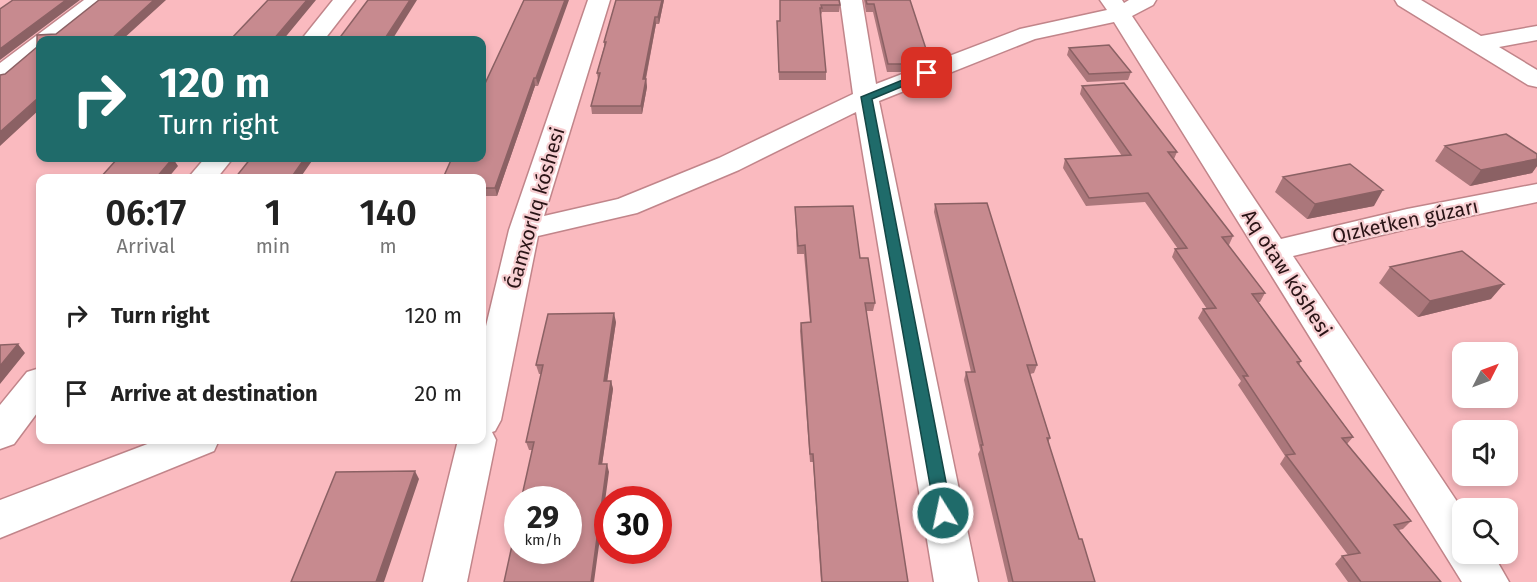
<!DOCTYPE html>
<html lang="en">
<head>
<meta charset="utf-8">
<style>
	body { margin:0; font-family:"Fira Sans",sans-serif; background:#f6f6f6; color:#222; height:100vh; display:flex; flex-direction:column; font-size:22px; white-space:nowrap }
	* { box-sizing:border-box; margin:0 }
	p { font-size:20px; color:#767676 }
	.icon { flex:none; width:33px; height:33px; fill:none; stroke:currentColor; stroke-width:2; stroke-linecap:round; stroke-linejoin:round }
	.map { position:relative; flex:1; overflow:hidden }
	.details { position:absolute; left:36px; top:174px; width:450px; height:270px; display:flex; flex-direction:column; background:#fff; border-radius:12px; box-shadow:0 3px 9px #0003 }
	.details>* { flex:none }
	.top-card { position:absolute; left:36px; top:36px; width:450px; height:126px; border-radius:12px; box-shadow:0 3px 9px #0003; background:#1f6b6a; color:#fff; overflow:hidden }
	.needle { width:39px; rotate:48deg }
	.fabs { position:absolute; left:1452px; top:342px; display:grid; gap:12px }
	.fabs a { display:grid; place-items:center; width:66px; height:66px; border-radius:12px; background:#fff; box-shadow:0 3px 9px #0003; font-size:30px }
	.speed { position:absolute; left:504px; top:486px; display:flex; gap:12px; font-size:30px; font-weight:700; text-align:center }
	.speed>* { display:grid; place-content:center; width:78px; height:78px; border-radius:50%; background:#fff; box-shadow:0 3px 9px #0003; line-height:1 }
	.speed small { font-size:15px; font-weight:400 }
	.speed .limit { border:9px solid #d22; background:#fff; color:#111 }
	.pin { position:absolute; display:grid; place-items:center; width:51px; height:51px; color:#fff; margin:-26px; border-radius:12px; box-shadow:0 3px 9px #0006 }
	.me { position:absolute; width:66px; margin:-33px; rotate:350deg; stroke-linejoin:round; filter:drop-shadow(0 0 4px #0008) }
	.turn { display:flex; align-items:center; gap:21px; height:126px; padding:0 24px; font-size:27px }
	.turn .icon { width:78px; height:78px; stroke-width:2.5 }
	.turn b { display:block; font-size:42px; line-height:51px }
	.eta { display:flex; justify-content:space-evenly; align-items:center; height:102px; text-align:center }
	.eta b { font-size:36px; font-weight:600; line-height:42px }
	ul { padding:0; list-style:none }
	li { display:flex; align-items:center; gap:18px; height:78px; padding:0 24px }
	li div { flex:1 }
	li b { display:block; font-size:22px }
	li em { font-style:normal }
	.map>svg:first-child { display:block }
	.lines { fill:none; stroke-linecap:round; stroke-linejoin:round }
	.minor-casing { stroke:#c1858a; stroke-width:3 }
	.minor { fill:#fff; fill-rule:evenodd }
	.wall { fill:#ab777b }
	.shaded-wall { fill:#8b6164 }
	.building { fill:#c78a8f; stroke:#8b6164; stroke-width:1.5 }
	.route { fill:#1f6b6a; stroke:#144645; stroke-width:1.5 }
	.labels { text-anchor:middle; stroke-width:4.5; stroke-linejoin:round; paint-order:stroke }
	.street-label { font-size:20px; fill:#2a1416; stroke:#f7cfd2 }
</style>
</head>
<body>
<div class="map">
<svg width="1537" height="582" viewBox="0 0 1537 582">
	<rect width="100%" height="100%" fill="#fababf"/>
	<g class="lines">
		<defs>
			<path id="minor" d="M84 0H109L59 40H40V55L9 80 0 82V63Z
				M333 0H355L324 40H301Z
				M588 0H610L544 216 618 199 719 158 853 94 840 0H862L876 84 1020 29 1107 10 1100 0H1122L1124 3 1129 0H1156L1153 5 1132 16 1281 239 1407 209 1537 184V202L1407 229 1293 256 1462 509V554H1493L1509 582H1462L1114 22 1035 39 879 101 978 582H934L856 112 739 170 637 213 538 236 501 420 495 431 492 432 496 440 467 582H423L458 440H482V343L509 230Z
				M1395 0H1421L1481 36 1537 26V40L1499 47 1537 70V87L1528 85 1398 5Z
				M205 158H233L217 178H188Z
				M40 368V409L14 444 0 449V405L27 372Z
				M158 440H219L214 451 0 538V500Z"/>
		</defs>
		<use href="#minor" class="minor-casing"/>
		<use href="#minor" class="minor"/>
	</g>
	<path class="wall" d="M524 0 538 86H535L497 196H482V178Z
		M616 0H664L659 24H656L646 79 647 87 642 114H592L591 106 598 80 597 73 604 47V42Z
		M780 0 840 5 839 12H822L821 15H820L826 72V80H779L777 21H780Z
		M864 0H910L926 62 901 72H887L873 12H866Z
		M1069 48 1131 72 1128 80 1087 82 1067 55Z
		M1082 86 1177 152 1174 159 1233 236 1229 245H1228L1265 293 1260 302H1257L1301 361 1299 365 1353 437 1347 444 1411 521 1403 529 1399 530 1441 582H1348L1335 564 1342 556 1348 555 1280 464 1285 456 1238 385 1241 381 1198 318 1203 309H1207L1172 257 1175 249H1178L1145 202 1086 206 1063 168 1065 159 1122 156 1080 94Z
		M1445 146 1537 154V166L1532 173 1470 186 1435 161Z
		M1283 177 1374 206 1307 219 1275 192Z
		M935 204 1037 365 1034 373 1030 374 1050 438 1048 443 1079 539 1095 582H1008L978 454 980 450 964 380 966 372H971L934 212Z
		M795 207 860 258 875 303 873 311H866L908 582H821L813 462H810L800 331 801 323 810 322 804 254H797Z
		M1390 267 1491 299 1418 317 1379 283Z
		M616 322 607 381H611L613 389 602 464 609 472 532 450H529L526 442 541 374H539L536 365Z"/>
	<path class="shaded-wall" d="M66 0H80L0 60V49Z
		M154 0H166L122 40H110Z
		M307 0H316L283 40H273Z
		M410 0H417L392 40H384Z
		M565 0H569L538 86 536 78Z
		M662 0H664L659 24 658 17Z
		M655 17 656 24 644 87 643 79Z
		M928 55 926 62 901 72 902 64Z
		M534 78 535 86 497 196 495 188Z
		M646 79 647 87 642 114 641 106Z
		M37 99 40 104V109L0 146V132Z
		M165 158H177L174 160 178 166 168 178H156Z
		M305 158H314L300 178H291Z
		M1537 159V166L1532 173 1470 186 1481 170Z
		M1383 190 1374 206 1307 219 1315 204Z
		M1504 284 1491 299 1418 317 1430 301Z
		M614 313 616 322 606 389 604 381Z
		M18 344 25 353 0 384V366Z
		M611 381 613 389 601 472 599 464Z
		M607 464 609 472 594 582H591Z
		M415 471 419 479 384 582H376Z"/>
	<path class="building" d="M13 0H66L0 49V9Z
		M99 0H154L110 40H40V99H37L0 132V75L5 74 37 47V35L56 34Z
		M268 0H307L273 40H230Z
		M368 0H410L384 40H338Z
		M524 0H565L536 78H534L495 188H482V178H443L452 158H482V90Z
		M616 0H662L658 17H655L643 79H646L641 106H591L600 73H597L606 42H604Z
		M780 0H839L840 5H821L822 8H820L826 72H779L777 21H780Z
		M866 0H910L928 55 902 64H888L874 4H867Z
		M1109 45 1131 72 1089 74 1069 48Z
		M1124 83 1177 152H1168L1233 236 1222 237 1265 293 1252 294 1301 361 1297 362 1353 437 1342 438 1411 521 1394 525 1441 582H1361L1342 556 1360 553 1286 455 1295 454 1243 376H1248L1203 309 1216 308 1175 249 1187 248 1148 193 1089 198 1065 159 1131 155 1082 86Z
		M1506 134 1537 154V159L1481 170 1445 146Z
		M118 158H173L156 178H100Z
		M251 158H305L291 178H235Z
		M1350 164 1383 190 1315 204 1283 177Z
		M987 203 1037 365H1027L1050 438H1047L1079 539H1082L1095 582H1013L981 445H983L966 372H975L935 204Z
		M853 206 860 258H868L875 303H865L908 582H822L813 454H810L801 323 811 322 805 245 798 246 795 207Z
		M1462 251 1504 284 1430 301 1390 267Z
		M614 313 604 381H611L599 464H607L591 582H504L518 518V550H568V500H521L534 442H526L543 365H536L548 314Z
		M18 344 0 366V345Z
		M415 471 376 582H291L336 472Z"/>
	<path class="route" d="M927 70 930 71V75L872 99 952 513 949 518 943 520 937 518 935 513 861 97Z"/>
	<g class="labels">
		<g class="street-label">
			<text transform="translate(535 208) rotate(-74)" y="7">Ǵamxorlıq kóshesi</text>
			<text transform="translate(1405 221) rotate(-12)" y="7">Qızketken gúzarı</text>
			<text transform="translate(1287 273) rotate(57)" y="7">Aq otaw kóshesi</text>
		</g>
	</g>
</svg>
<div class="fabs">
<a><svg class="needle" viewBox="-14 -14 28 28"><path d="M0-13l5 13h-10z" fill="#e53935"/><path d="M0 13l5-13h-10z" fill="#767676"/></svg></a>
<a><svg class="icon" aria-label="sound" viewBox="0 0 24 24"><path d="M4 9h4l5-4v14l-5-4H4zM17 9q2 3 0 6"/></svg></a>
<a><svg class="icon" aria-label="search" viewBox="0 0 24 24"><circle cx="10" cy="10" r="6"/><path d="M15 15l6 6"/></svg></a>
</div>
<div class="speed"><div>29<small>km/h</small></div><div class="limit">30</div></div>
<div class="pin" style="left:927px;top:73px;background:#d93025"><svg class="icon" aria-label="arrive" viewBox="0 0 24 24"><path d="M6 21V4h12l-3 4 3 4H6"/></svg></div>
<svg class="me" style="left:943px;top:513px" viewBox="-20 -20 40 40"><circle r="17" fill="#1f6b6a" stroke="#fff" stroke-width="3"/><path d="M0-11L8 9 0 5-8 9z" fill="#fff"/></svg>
<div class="top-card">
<div class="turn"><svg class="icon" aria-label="right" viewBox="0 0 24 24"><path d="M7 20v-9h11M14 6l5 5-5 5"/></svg><div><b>120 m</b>Turn right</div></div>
</div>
<section class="details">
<div class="eta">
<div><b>06:17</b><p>Arrival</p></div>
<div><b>1</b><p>min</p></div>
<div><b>140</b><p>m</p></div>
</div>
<ul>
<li><svg class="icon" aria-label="right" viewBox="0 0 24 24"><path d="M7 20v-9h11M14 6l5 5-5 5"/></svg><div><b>Turn right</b></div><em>120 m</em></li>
<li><svg class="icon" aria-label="arrive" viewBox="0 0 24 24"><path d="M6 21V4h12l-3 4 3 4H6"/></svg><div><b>Arrive at destination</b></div><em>20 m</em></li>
</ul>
</section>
</div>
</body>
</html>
